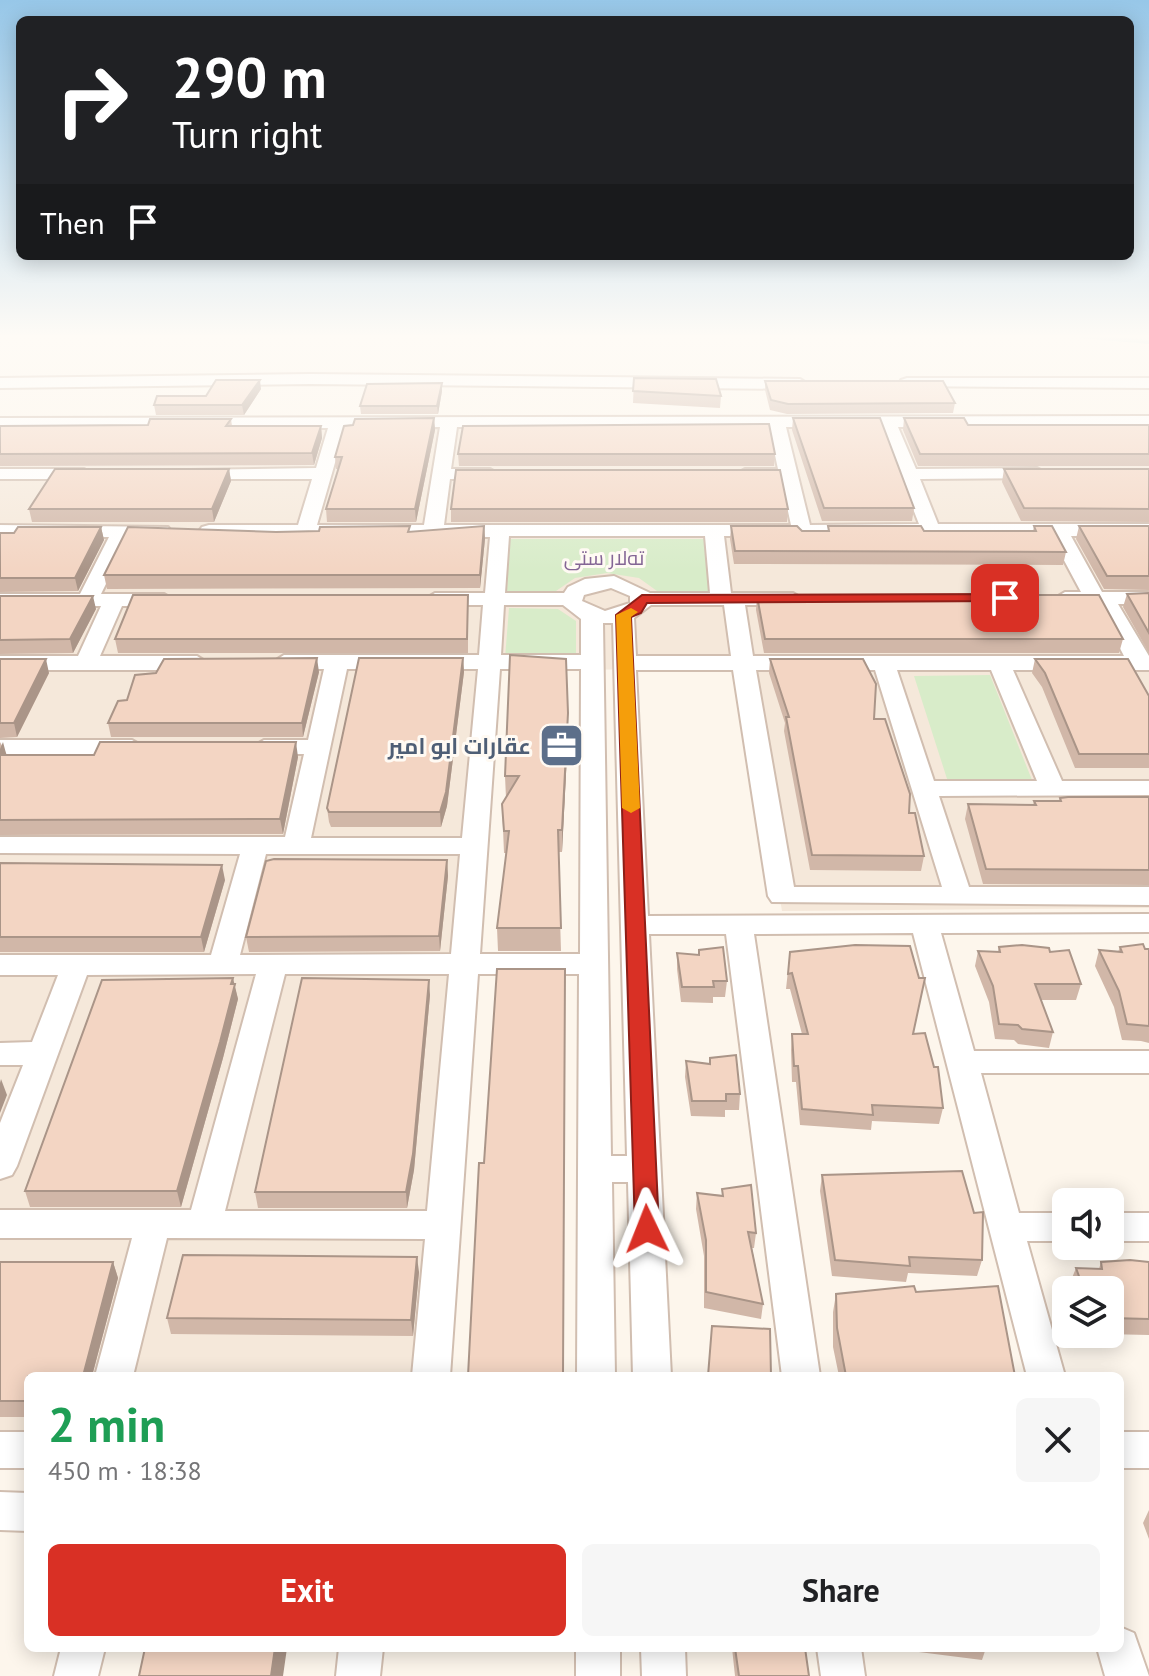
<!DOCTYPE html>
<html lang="en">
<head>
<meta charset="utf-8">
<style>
	body { margin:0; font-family:"PT Sans",Cairo,sans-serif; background:#f6f6f6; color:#202124; height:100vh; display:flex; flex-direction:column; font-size:30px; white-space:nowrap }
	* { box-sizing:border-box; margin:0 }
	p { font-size:26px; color:#757577 }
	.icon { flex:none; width:44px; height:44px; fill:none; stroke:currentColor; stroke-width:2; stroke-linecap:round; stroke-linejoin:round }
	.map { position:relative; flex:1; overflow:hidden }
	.sheet { position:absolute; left:24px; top:1372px; width:1100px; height:280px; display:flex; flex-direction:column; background:#fff; border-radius:12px; box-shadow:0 4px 20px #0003 }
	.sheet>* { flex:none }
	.hud { position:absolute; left:16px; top:16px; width:1118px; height:244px; border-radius:12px; box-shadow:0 4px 20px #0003; background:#202124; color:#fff; overflow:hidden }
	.buttons { position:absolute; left:1052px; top:1188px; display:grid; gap:16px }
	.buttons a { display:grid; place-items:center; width:72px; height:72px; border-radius:12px; background:#fff; box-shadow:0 4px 20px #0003; font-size:40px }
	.pin { position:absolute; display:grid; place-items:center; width:68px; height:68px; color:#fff; margin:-34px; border-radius:16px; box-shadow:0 4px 12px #0006 }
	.me { position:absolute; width:88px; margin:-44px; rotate:358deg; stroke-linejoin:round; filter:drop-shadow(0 0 6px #0008) }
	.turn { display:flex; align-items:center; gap:28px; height:168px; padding:0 24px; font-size:36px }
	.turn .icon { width:104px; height:104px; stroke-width:2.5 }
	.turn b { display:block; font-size:56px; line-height:68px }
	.then { display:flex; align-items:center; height:76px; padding:0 24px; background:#0003; gap:16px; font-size:30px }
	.round { display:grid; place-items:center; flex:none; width:84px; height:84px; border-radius:12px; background:#f6f6f6 }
	.overview { display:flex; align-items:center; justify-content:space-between; height:136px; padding:0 24px }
	h1 { font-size:48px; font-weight:700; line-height:60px; color:#1e9e55 }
	.action { display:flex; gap:16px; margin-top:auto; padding:16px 24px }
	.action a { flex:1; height:92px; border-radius:12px; background:#d93025; color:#fff; font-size:32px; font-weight:700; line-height:92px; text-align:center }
	.action a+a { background:#f6f6f6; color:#202124 }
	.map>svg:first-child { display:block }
	.residential { fill:#f5e8da }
	.green { fill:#d8ecc9 }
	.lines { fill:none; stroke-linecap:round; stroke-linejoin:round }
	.stream { stroke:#a5d3da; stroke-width:4 }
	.minor-casing { stroke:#d1beb0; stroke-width:4 }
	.minor { fill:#fff; fill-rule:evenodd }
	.wall { fill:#d1b7a8 }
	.shaded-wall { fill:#aa9588 }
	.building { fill:#f3d5c3; stroke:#aa9588; stroke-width:2 }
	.route { fill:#d93025; stroke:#8d1f18; stroke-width:2 }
	.slow { fill:#f59e0b }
	.labels { text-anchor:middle; stroke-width:6; stroke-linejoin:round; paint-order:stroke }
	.far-neighbourhood-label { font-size:20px; fill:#846695; stroke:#fffaf3 }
	.service-label { font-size:22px; font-weight:bold; fill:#4e5e75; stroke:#fffaf3; text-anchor:end }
</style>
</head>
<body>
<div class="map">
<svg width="1149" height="1676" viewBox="0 0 1149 1676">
	<rect width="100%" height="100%" fill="#fdf6ec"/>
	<path class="residential" d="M0 428H1149V908L782 911 740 669 497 670 446 1376H28V1445H0Z"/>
	<path class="green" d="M510 539H704L709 591H657L639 578 607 573 575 578 556 591H507Z
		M509 608 558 609 576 621V658H505Z
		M990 675 1034 785H949L914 676Z"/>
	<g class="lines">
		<path class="stream" d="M1069 335 1149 342"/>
		<defs>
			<path id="minor" d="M310 374 800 379 808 384 800 389 310 384 0 388V378Z
				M907 378H1149V388L901 386V380Z
				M1149 416V426L898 427 916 469 1037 468 1046 473 1037 478 920 479 938 524H1149V536H1071L1102 592H1149V604H1118L1149 656V670H1013L1062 781H1149V795L939 796 969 887H1149V905L772 902 768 896 733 670H636L648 916 1149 914V932L941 933 974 1051H1149V1073H981L1019 1213H1066V1241H1027L1065 1376H1027L913 933 754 934 820 1376H782L726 934H649L671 1376H633L628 1182H612L615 1376H577L579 974H478L450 1376H412L425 1239 167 1238 133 1376H95L132 1238H0V1210H191L256 974 87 975 17 1166 12 1175 0 1179V1123L23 1065H0V1043L32 1042 58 975H0V955H211L240 854 0 853V837H285L304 754H264L252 747 264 740H308L324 669H284L273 662 284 655H479L483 605H435L425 599 435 593H485L490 537 202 535 199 531 202 527 209 525H298L312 479H196L190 478V470L316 468 328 428H0V418ZM440 427 424 525H317L345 428ZM457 427H769L778 469H745L736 474 745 479H781L791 525H444L450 479H490L499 474 490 469H451ZM786 427H881L919 524 810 525ZM509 536H705L710 593H650L614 576 585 579 568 587 564 593H505ZM724 536H1051L1081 592H1065L1055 598 1065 604H1097L1124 656H753L745 605H793L803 599 793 593H731ZM611 588 630 596V603L605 611 582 601 584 595ZM504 605H563L581 619V655H501ZM651 605H724L731 656H636L634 618ZM603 623H613L627 1156H611ZM347 669H478L462 838H311ZM500 669H581L580 954H480ZM756 670H875L942 887H794ZM897 670H991L1037 781H934ZM266 854H460L451 954 240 955ZM285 974H449L427 1211H225Z
				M0 469H84L93 474 84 479H0Z
				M0 525 168 527 171 531 168 535 129 537 101 594H164L174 600 164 606H122L100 656H197L208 663 197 670H0V656H78L101 606H0V594H80L109 537H0Z
				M0 740H132L144 747 132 754H0Z
				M1110 1213H1149V1241H1110Z
				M0 1432H28V1468H0Z
				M1120 1432H1149V1468H1120Z
				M0 1492 28 1493V1531L0 1530Z
				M1120 1627 1134 1633 1149 1676H1105L1097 1648H1120Z
				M61 1648H105L98 1676H54Z
				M339 1648H383L380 1676H336Z
				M576 1648H620V1676H576Z
				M641 1648H685L686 1676H642Z
				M817 1648H861L865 1676H821Z"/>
		</defs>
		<use href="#minor" class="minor-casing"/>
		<use href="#minor" class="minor"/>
	</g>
	<path class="wall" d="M634 378 721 396 720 408 633 403Z
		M765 381 955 403 953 413 787 414 770 410 765 390Z
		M442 383V391L438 414H361L360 406Z
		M261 389 244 415H156L154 405 206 396Z
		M434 418 435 430 416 522H327L326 509 338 469H336L335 457Z
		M793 418 914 508 912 521H822L792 430Z
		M904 418 968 425H1149V466H918L903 430Z
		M231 419 232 426H321L322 438 314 465 0 466V426L148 425Z
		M458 454H775L774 466H459Z
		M229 469 231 481 214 522H32L29 509Z
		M1004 469H1149V522L1021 521 1002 482Z
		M451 509H788L787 522H451Z
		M484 526 485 539 480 588 107 589 104 575 276 532H410Z
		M731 526 802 531H828V526L924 531H1033L1034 526 1066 552 1063 565 734 564 730 539Z
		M1079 526H1149V590L1104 589 1076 539Z
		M101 527 104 540 78 591 0 592V533Z
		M1149 593V653L1123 607 1127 594Z
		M0 596 96 609 73 653 0 654Z
		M757 596 1123 639 1119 653H764L756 610Z
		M468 608V653H118L115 639Z
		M463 658 464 672 447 806 441 827H331L329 822 327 808Z
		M0 659 49 673 17 737 0 738Z
		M770 659 874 719 909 813 924 856 921 871 810 870 784 731 785 723 769 673Z
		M1035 659 1149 696V768H1075L1042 687 1032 673Z
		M319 672 303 737H111L108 723 127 700Z
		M568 735 562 852H558L561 951H498L497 928 506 853H504L502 804 506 798 505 776Z
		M0 742 7 755 298 757 283 834 0 835Z
		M1149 797V885L983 884 965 819 968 804 1033 805 1034 801H1059L1060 798Z
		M447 860 448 876 440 951 249 952 246 937Z
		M0 863 225 880 204 952H0Z
		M999 947 1050 952 1081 984 1076 1000H1041L1053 1032 1049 1048 1018 1044 1014 1040 995 1039 989 1002 975 966 978 951 998 952Z
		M1120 947 1149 949V1043L1141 1041 1122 1040 1114 1007 1095 966 1099 950 1118 952Z
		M699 950 727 981 725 997H713V1003L681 1002 677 969V953L699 955Z
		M790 952 913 1034 943 1108 939 1124 872 1121 871 1130 800 1125 796 1082H792L791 1050 792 1034H802L790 989H786Z
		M234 984 238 999 223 1058 181 1207H30L25 1191Z
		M430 995 414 1170 407 1208H258L255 1192Z
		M710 1058 740 1094 739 1110H725V1117L691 1116 685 1077 686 1061 709 1064Z
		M822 1175 982 1260 977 1276 908 1273 906 1282 832 1276 820 1191Z
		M722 1189 756 1233 754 1248H752L763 1304 761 1319 704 1308V1256L696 1209 697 1193 722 1195Z
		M0 1262H113L118 1278 92 1376H28V1417H0Z
		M1101 1262H1149V1335L1104 1334H1110V1290H1073L1070 1283 1076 1268 1099 1269Z
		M419 1272 413 1336 171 1334 167 1318Z
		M836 1294 1015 1376H839L833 1347V1312Z
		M1149 1510V1539L1143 1523Z
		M732 1648H805L809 1676H735Z
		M894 1648H986L982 1660 895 1649Z
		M1033 1648H1077L1076 1651Z"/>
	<path class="shaded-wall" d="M260 380 261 389 244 415 242 405Z
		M442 383V391L438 414 437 406Z
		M434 418 435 430 416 522 415 509Z
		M321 426 322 438 314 465 312 453Z
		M229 469 231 481 214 522 212 509Z
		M484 526 485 539 480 588V575Z
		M101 527 104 540 78 591 75 578Z
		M93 596 96 609 73 653 70 639Z
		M317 658 319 672 303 737 302 723Z
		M463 658 464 672 447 806 441 827 440 812Z
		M46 659 49 673 17 737 14 723Z
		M568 713V735L562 852V830Z
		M3 742 7 757 0 766V749Z
		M296 742 298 757 283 834 280 819Z
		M447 860 448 876 440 951 439 936Z
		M222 865 225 880 204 952 201 937Z
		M233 978 238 999 223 1058 181 1207 177 1191Z
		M429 980 430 995 414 1170 407 1208 406 1192Z
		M1 1079 7 1095 0 1113V1083Z
		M417 1257 419 1272 413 1336 411 1320Z
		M113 1262 118 1278 92 1376H83Z
		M275 1648H287L283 1676H271Z"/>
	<path class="building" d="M634 378 716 379 721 396 633 391Z
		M216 380H260L242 405H154L157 396H206Z
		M765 381H943L955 403 788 404 771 400Z
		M442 383 437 406H360L367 384Z
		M434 418 415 509H326L342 457H335L344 426 353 425 355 419Z
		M793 418H880L914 508H824Z
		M904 418H964L968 425H1149V454H920Z
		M150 419H231L226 426H321L312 453 0 454V426L148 425Z
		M769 424 775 454H458L463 426Z
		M55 469H229L212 509H29Z
		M1004 469H1149V509L1024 508Z
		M456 470H780L788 509H451Z
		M410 526 408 532 484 526 480 575H104L128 527 276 532 319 531 320 527Z
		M731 526H797L802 531H829L828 526H921L924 531H1036L1034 526H1052L1066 552 735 551Z
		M1079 526H1149V576H1107Z
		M18 527H101L75 578H0V533H14Z
		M1149 593V633L1127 594Z
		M133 595H468L467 639H115Z
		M831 595H1099L1123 639H765L757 596Z
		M0 596H93L70 639 0 640Z
		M510 655 566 659 568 713 562 830H558L561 928H497L509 831H504L502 804 519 776H505Z
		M317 658 302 723H108L118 701 127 700 135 675 156 673 164 659Z
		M359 658H463L446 792 440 812H329L327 808Z
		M0 659H46L14 723H0Z
		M770 659H863L876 684 874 719H885L910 794 909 813H915L924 856 812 855 786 717H789Z
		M1035 659H1128L1149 696V754H1079L1045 673Z
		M100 742H296L280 819 0 820V755H94Z
		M1068 797H1149V870L986 869 968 804 1036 805 1034 801H1061L1060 798Z
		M274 859 447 860 439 936 246 937 266 861Z
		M0 863 222 865 201 937H0Z
		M1143 944 1145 949H1149V1026L1127 1024 1119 991 1099 950 1122 952 1120 947Z
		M855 945 910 946 919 978H925L913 1034 925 1033 934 1067H938L943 1108 872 1105 873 1115 802 1109 798 1066H794L792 1034H808L792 973 788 974 790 952Z
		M1022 945 1049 948 1050 952 1069 950 1081 984H1035L1053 1032 1022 1029 1018 1025 999 1024 993 986 978 951 1000 952 999 947Z
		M723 947 727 981H713L714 987H682L677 953 699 955V950Z
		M497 969H565L563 1376H468L479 1163H484Z
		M233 978 231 984H235L220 1042 177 1191H25L102 980Z
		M302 978 429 980 413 1154 406 1192H255Z
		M736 1055 740 1094H726V1101H692L686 1061 710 1064V1058Z
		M962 1171 974 1213 983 1212 982 1260 909 1257 910 1266 835 1260 822 1175Z
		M751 1185 756 1233 748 1232 763 1304 706 1292V1240L697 1193 723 1196 722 1189Z
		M183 1255 417 1257 411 1320 167 1318Z
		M1130 1260 1149 1262V1319L1110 1318V1290H1084L1076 1268 1102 1269 1101 1262Z
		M0 1262H113L83 1376H28V1401H0Z
		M914 1286 916 1292 998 1286 1015 1376H846L837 1328 836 1294Z
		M712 1326 770 1329 771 1376H708Z
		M145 1648H275L271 1676H139Z
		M735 1648H805L809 1676H739Z"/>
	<linearGradient id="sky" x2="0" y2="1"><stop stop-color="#97c7e8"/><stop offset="0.59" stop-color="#fefbf6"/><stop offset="1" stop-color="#fefbf6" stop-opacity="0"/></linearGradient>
	<rect width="1149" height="570" fill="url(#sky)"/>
	<path class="route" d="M1005 594 1012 598 1010 601 647 603 641 613 631 617 659 1229 656 1236 647 1239 638 1236 635 1229 616 615 642 595Z"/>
	<path class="slow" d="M631 608 638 612 631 617 640 808 631 813 622 808 616 615Z"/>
	<defs>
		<symbol id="office-square" viewBox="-11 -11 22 22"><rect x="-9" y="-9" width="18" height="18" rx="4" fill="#5c6f8a" stroke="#fffaf3"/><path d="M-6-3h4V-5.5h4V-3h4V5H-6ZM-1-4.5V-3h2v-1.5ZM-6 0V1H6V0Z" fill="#fff"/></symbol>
	</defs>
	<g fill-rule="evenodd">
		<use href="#office-square" x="536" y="720" width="51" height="51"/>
	</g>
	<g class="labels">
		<g class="far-neighbourhood-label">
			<text x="604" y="565">ته‌لار ستی</text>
		</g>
		<g class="service-label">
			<text x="531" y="754">عقارات ابو امير</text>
		</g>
	</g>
</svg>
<div class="buttons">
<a><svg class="icon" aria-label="sound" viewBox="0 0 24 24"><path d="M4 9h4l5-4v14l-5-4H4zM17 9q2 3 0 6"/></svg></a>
<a><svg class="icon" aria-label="layers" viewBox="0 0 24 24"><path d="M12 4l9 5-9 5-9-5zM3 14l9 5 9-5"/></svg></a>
</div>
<div class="pin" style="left:1005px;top:598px;background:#d93025"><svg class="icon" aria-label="arrive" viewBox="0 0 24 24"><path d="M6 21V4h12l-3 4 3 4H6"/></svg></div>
<svg class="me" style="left:647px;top:1229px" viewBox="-20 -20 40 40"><path d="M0-17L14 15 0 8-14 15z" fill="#d93025" stroke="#fff" stroke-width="4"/></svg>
<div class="hud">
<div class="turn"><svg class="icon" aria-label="right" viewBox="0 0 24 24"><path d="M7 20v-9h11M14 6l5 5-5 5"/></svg><div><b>290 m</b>Turn right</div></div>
<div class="then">Then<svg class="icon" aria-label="arrive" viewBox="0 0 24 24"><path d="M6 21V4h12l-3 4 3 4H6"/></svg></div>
</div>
<section class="sheet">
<div class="overview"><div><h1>2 min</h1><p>450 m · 18:38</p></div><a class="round"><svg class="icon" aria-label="close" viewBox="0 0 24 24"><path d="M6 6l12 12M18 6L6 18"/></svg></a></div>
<div class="action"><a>Exit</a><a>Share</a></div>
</section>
</div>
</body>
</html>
